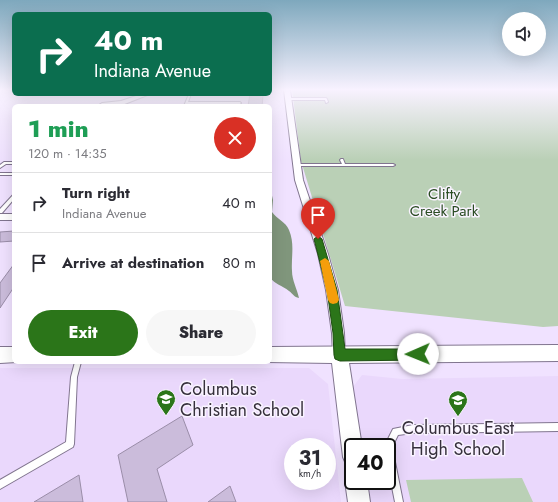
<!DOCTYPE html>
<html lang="en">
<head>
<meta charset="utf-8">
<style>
	body { margin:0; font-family:Jost,sans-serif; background:#f7f7f7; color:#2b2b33; height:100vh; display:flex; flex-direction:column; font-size:15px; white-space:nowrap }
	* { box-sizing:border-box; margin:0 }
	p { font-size:13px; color:#7c7c81 }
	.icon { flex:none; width:22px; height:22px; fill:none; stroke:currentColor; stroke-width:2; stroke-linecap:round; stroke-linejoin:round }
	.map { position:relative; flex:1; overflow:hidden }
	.panel { position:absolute; left:12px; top:104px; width:260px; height:260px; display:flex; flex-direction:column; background:#fff; border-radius:6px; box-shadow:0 4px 16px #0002 }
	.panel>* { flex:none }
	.guide { position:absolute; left:12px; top:12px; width:260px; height:84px; border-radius:6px; box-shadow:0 4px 16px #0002; background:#0b6e4f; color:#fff; overflow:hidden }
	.buttons { position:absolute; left:502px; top:12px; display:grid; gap:8px }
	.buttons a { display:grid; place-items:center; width:44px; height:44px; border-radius:50%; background:#fff; box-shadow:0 4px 16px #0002; font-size:20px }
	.speed { position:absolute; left:284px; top:438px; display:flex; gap:8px; font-size:20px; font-weight:700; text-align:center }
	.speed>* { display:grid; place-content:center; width:52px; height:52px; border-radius:50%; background:#fff; box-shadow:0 4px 16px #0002; line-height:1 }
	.speed small { font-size:10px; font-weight:400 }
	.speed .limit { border:2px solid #111; border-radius:6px; background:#fff; color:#111 }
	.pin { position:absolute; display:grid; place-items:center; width:34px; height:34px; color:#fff; margin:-41px -17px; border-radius:50% 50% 50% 0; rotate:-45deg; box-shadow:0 0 4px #0007 }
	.pin .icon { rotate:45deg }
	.me { position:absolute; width:44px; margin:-22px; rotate:269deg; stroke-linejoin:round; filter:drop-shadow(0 0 3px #0008) }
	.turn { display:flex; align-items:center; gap:14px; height:84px; padding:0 16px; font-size:18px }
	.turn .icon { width:52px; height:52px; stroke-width:2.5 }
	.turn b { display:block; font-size:28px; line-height:34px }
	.round { display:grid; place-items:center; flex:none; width:42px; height:42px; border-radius:21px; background:#f7f7f7 }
	.headline { display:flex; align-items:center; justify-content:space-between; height:68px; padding:0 16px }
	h1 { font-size:24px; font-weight:800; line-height:30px; color:#1e9e55 }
	.cta { display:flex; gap:8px; margin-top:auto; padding:8px 16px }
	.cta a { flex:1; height:46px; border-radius:24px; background:#2b7519; color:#fff; font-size:16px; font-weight:800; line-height:46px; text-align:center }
	.cta a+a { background:#f7f7f7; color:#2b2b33 }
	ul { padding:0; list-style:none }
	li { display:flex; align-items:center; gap:12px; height:60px; padding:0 16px; border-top:1px solid #e1e1e2 }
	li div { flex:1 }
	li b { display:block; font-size:15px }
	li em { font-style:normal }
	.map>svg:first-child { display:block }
	.built { fill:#ead8fc; fill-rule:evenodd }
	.green { fill:#bad0b6 }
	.water { fill:#80967c }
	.building { fill:#cbbcdb; stroke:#9a8da8 }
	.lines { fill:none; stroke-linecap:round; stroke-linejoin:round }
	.service-casing { stroke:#81758f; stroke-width:2 }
	.minor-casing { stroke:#81758f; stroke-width:2 }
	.tertiary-casing { stroke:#81758f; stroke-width:2 }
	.service { fill:#fff; fill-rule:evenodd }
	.minor { fill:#fff; fill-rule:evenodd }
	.tertiary { fill:#fff; fill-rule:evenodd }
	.route { fill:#2b7519; stroke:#1c4c10 }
	.slow { fill:#f59e0b }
	.labels { text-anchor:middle; stroke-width:3; stroke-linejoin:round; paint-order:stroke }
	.park-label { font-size:15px; fill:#2a4c23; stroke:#f9f3ff }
	.near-poi-label { font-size:18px; fill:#36303c; stroke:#f9f3ff; text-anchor:start }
</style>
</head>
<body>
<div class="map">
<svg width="558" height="502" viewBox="0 0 558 502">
	<rect width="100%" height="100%" fill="#f0e2ff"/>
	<path class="built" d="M0 368H309L328 384 341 502H0ZM293 447H327V481H293Z
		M362 375 402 379 558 376V502H371L367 481H387V447H362L353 387Z"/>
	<path class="green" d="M292 90H558V326L543 327 345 306 301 161Z
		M522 478 533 502H411L406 480Z"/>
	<path class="water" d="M270 187 273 200 272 212C277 219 286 222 289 230 295 244 291 257 292 271 292 280 297 289 299 298 294 297 293 294 289 291 282 285 275 285 270 277Z"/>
	<path class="building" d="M250 94H258L263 96 262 106H248Z
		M14 231V241L0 242V232Z
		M14 264V287L0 308V283Z
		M182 416 193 445 157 469 167 502H128L118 455Z
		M79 475 83 502H34Z
		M230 486 236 502H208Z"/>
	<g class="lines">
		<defs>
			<path id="service" d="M189 94H191L188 102H240L241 103 240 104H187L186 106H184Z
				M289 98H326L327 99 328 102 326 103 325 100H288V98Z
				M341 159H343L345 164H393L395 165 393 166H296L294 165 296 164H342L340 160Z
				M4 162H14V164H6L0 168V165Z
				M0 173H14V175H0Z
				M13 195H14V199L2 213H0V209Z
				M75 362H81L77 377 74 444 73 447 0 489V480L66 442 71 377Z
				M558 423V431L413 433 398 435 392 447 403 502H395L387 462V447H384L393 429 413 425Z"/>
			<path id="minor" d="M284 90H290L303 180 328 254 338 290 344 333 345 355 344 359 339 361 334 359 333 355 332 333 326 290 318 254 295 180Z
				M142 94H150L122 105H99L102 103 121 101Z
				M0 214H14V220H0Z"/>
			<path id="tertiary" d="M558 345V361L349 363 362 447H353V467L346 464 343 457 332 363 267 362H270V347Z
				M0 347H14V362H17L0 363Z
				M353 472V481H367L370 502H348L345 481 348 473Z"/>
		</defs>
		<use href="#service" class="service-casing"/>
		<use href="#minor" class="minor-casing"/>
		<use href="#tertiary" class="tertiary-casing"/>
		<use href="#service" class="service"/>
		<use href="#minor" class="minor"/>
		<use href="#tertiary" class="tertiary"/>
	</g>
	<linearGradient id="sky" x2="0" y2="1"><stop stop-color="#7ea8bd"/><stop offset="0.56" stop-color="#f8f2ff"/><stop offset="1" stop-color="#f8f2ff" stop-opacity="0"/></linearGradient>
	<rect width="558" height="160" fill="url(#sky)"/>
	<path class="route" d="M318 236 322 239 337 290 345 349H418L423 350 424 354 423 358 418 360 340 361 335 359 334 355 333 333 327 290 314 239Z"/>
	<path class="slow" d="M325 258 329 261 339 300 337 303 333 304 330 303 328 300 320 261Z"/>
	<defs>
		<symbol id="school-pin" viewBox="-11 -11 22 30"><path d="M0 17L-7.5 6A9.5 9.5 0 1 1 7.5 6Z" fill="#2b7519" stroke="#f9f3ff"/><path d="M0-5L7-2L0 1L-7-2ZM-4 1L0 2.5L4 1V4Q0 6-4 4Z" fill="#fff"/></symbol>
	</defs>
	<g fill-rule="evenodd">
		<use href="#school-pin" x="155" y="388" width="22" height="30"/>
		<use href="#school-pin" x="447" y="389" width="22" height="30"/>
	</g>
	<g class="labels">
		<g class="park-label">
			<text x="444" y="199">Clifty<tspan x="444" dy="17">Creek Park</tspan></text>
		</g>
		<g class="near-poi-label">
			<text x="180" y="395">Columbus<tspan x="180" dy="21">Christian School</tspan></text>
			<text x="458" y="434" text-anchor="middle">Columbus East<tspan x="458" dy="21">High School</tspan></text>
		</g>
	</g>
</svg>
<div class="buttons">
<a><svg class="icon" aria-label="sound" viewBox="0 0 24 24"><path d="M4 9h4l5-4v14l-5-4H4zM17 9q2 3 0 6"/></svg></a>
</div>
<div class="speed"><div>31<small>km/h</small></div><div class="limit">40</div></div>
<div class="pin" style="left:318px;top:239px;background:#d93025"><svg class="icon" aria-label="arrive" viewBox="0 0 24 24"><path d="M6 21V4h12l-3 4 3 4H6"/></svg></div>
<svg class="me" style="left:418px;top:354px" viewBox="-20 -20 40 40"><circle r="19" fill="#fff"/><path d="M0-13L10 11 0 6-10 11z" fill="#2b7519"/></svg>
<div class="guide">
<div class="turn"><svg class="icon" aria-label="right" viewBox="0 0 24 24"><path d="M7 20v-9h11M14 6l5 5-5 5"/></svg><div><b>40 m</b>Indiana Avenue</div></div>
</div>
<section class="panel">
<div class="headline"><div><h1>1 min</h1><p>120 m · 14:35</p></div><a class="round" style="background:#d93025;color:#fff"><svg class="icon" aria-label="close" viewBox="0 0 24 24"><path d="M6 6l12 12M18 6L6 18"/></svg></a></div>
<ul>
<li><svg class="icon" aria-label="right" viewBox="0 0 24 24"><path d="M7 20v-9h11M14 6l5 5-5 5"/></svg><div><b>Turn right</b><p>Indiana Avenue</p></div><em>40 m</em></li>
<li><svg class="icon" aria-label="arrive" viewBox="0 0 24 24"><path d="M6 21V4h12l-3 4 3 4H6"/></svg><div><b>Arrive at destination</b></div><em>80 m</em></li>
</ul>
<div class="cta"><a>Exit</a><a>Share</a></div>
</section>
</div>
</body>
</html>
